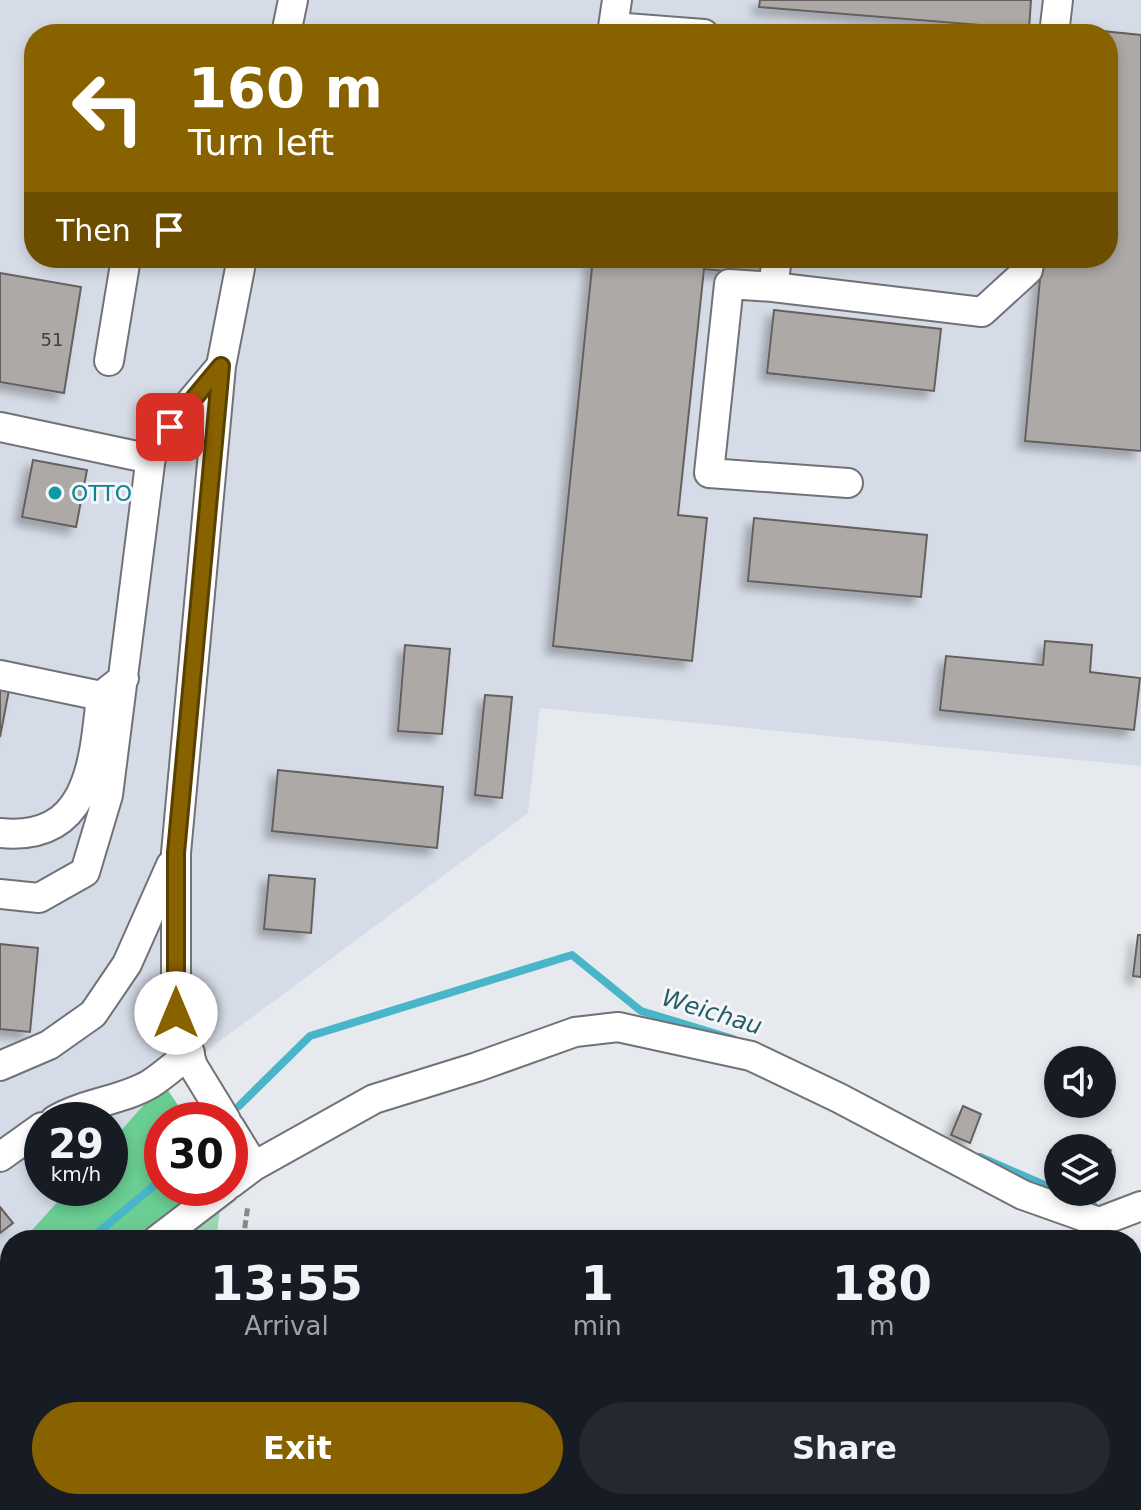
<!DOCTYPE html>
<html lang="en">
<head>
<meta charset="utf-8">
<style>
	body { margin:0; font-family:"DejaVu Sans",sans-serif; background:#242831; color:#f1f3f6; height:100vh; display:flex; flex-direction:column; font-size:30px; white-space:nowrap }
	* { box-sizing:border-box; margin:0 }
	p { font-size:26px; color:#9ea1a6 }
	.icon { flex:none; width:44px; height:44px; fill:none; stroke:currentColor; stroke-width:2; stroke-linecap:round; stroke-linejoin:round }
	.map { position:relative; flex:1; overflow:hidden }
	.drawer { position:absolute; left:0px; top:1230px; width:1142px; height:280px; display:flex; flex-direction:column; background:#171b24; border-radius:32px 32px 0 0; box-shadow:0 4px 12px #0003 }
	.drawer>* { flex:none }
	.banner { position:absolute; left:24px; top:24px; width:1094px; height:244px; border-radius:32px; box-shadow:0 4px 12px #0003; background:#896200; color:#fff; overflow:hidden }
	.tools { position:absolute; left:1044px; top:1046px; display:grid; gap:16px }
	.tools a { display:grid; place-items:center; width:72px; height:72px; border-radius:50%; background:#171b24; box-shadow:0 4px 12px #0003; font-size:40px }
	.speed { position:absolute; left:24px; top:1102px; display:flex; gap:16px; font-size:40px; font-weight:700; text-align:center }
	.speed>* { display:grid; place-content:center; width:104px; height:104px; border-radius:50%; background:#171b24; box-shadow:0 4px 12px #0003; line-height:1 }
	.speed small { font-size:20px; font-weight:400 }
	.speed .limit { border:12px solid #d22; background:#fff; color:#111 }
	.pin { position:absolute; display:grid; place-items:center; width:68px; height:68px; color:#fff; margin:-34px; border-radius:16px; box-shadow:0 4px 12px #0006 }
	.me { position:absolute; width:88px; margin:-44px; rotate:0deg; stroke-linejoin:round; filter:drop-shadow(0 0 6px #0008) }
	.turn { display:flex; align-items:center; gap:28px; height:168px; padding:0 32px; font-size:36px }
	.turn .icon { width:104px; height:104px; stroke-width:2.5 }
	.turn b { display:block; font-size:56px; line-height:68px }
	.then { display:flex; align-items:center; height:76px; padding:0 32px; background:#0003; gap:16px; font-size:30px }
	.eta { display:flex; justify-content:space-evenly; align-items:center; height:136px; text-align:center }
	.eta b { font-size:48px; font-weight:800; line-height:56px }
	.primary-button { display:flex; gap:16px; margin-top:auto; padding:16px 32px }
	.primary-button a { flex:1; height:92px; border-radius:48px; background:#896200; color:#fff; font-size:32px; font-weight:800; line-height:92px; text-align:center }
	.primary-button a+a { background:#242831; color:#f1f3f6 }
	.map>svg:first-child { display:block }
	.built { fill:#d6dce7; fill-rule:evenodd }
	.green { fill:#9dd8b2 }
	.forest { fill:#6acd92 }
	.lines { fill:none; stroke-linecap:round; stroke-linejoin:round }
	.stream { stroke:#48b5c8; stroke-width:8 }
	.building { fill:#ada9a6; stroke:#65615e; stroke-width:2; filter:url(#shadow) }
	.minor-casing { stroke:#707276; stroke-width:32 }
	.path { stroke:#87898b; stroke-width:5; stroke-dasharray:8 4; stroke-linecap:butt }
	.minor { stroke:#fff; stroke-width:28 }
	.route-casing { stroke:#594000; stroke-width:20 }
	.route { stroke:#896200; stroke-width:14 }
	.culture-dot { fill:#0f9aa8; stroke:#f4f6fa; stroke-width:3 }
	.labels { text-anchor:middle; stroke-width:6; stroke-linejoin:round; paint-order:stroke }
	.number-label { font-size:18px; fill:#404040 }
	.culture-label { font-size:22px; fill:#0d838f; stroke:#f4f6fa; text-anchor:start }
	.water-label { font-size:24px; font-style:italic; fill:#235e69; stroke:#f4f6fa }
</style>
</head>
<body>
<div class="map">
<svg width="1141" height="1510" viewBox="0 0 1141 1510">
	<defs>
		<filter id="shadow"><feDropShadow dx="-7" dy="7" stdDeviation="4" flood-color="#0004"/></filter>
	</defs>
	<rect width="100%" height="100%" fill="#e6e9ed"/>
	<path class="built" d="M0 0H1141V766L540 708 528 813 163 1083 110 1143V1120H42V1188H70L23 1240H10V1255L0 1266ZM34 34H1108V258H34Z"/>
	<path class="green" d="M207 1188H223L216 1240H135Z
		M10 1318V1500H182L181 1510H0V1321Z"/>
	<path class="forest" d="M163 1083 188 1120H162V1188H207L135 1240H23L70 1188H110V1143Z
		M10 1255V1318L0 1321V1266Z"/>
	<g class="lines">
		<path class="stream" d="M239 1106 310 1036 572 955 641 1011 733 1039
			M980 1157 1058 1191
			M1060 1192 1093 1205
			M89 1240 162 1179
			M0 1300 10 1297"/>
	</g>
	<path class="building" d="M760 0H1031L1029 29 759 7Z
		M1063 27 1141 35V451L1025 441 1042 258H1108V34H1062Z
		M593 258H766L764 275 704 269 678 515 707 518 692 661 553 646Z
		M0 273 81 287 64 393 0 382Z
		M774 310 941 329 934 391 767 373Z
		M33 460 87 470 76 527 22 517Z
		M754 518 927 535 921 597 748 581Z
		M1045 641 1092 645 1090 672 1140 678 1134 730 940 710 946 656 1043 665Z
		M405 645 450 649 442 734 398 731Z
		M0 688 9 690 0 737Z
		M485 695 512 697 502 798 475 795Z
		M278 770 443 787 437 848 272 831Z
		M269 875 315 879 311 933 264 929Z
		M1138 935H1141V977L1133 976Z
		M0 944 38 948 30 1032 0 1029Z
		M963 1106 981 1114 970 1143 951 1135Z
		M1086 1141 1111 1150 1102 1176V1148H1083Z
		M0 1207 13 1223 0 1233Z"/>
	<g class="lines">
		<defs>
			<path id="minor" d="M617 0 613 27 704 34
				M286 34 293 0
				M1054 34 1058 0
				M777 258 773 287 729 284 709 473 848 483
				M773 287 982 312 1028 270 1030 258
				M109 361 126 258
				M0 427 151 459
				M0 675 101 696
				M0 833C89 842 94 763 101 696L124 678
				M0 894 39 898 85 872 108 795 152 448 221 366
				M0 1066 49 1045 93 1014 127 964 171 865
				M55 1120C86 1102 121 1101 150 1084 164 1075 177 1063 190 1053
				M226 1120 193 1066 176 1013V853L221 366 242 258
				M230 1127 254 1166
				M0 1157 42 1127
				M230 1184 254 1166 374 1099 477 1067 575 1032 618 1027 751 1056 839 1098 1023 1195 1099 1222 1141 1206
				M157 1240 225 1188
				M0 1343 10 1339"/>
		</defs>
		<use href="#minor" class="minor-casing"/>
		<path class="path" d="M243 1240 248 1205
			M208 1510 209 1500"/>
		<use href="#minor" class="minor"/>
	</g>
	<g class="lines">
		<defs>
			<path id="route" d="M170 427 221 366 176 853V1013"/>
		</defs>
		<use href="#route" class="route-casing"/>
		<use href="#route" class="route"/>
	</g>
	<circle class="culture-dot" cx="55" cy="493" r="8"/>
	<g class="labels">
		<g class="number-label">
			<text x="52" y="346">51</text>
		</g>
		<g class="culture-label">
			<text x="71" y="501">OTTO</text>
		</g>
		<g class="water-label">
			<text transform="translate(712 1012) rotate(17)" y="8">Weichau</text>
		</g>
	</g>
</svg>
<div class="tools">
<a><svg class="icon" aria-label="sound" viewBox="0 0 24 24"><path d="M4 9h4l5-4v14l-5-4H4zM17 9q2 3 0 6"/></svg></a>
<a><svg class="icon" aria-label="layers" viewBox="0 0 24 24"><path d="M12 4l9 5-9 5-9-5zM3 14l9 5 9-5"/></svg></a>
</div>
<div class="speed"><div>29<small>km/h</small></div><div class="limit">30</div></div>
<div class="pin" style="left:170px;top:427px;background:#d93025"><svg class="icon" aria-label="arrive" viewBox="0 0 24 24"><path d="M6 21V4h12l-3 4 3 4H6"/></svg></div>
<svg class="me" style="left:176px;top:1013px" viewBox="-20 -20 40 40"><circle r="19" fill="#fff"/><path d="M0-13L10 11 0 6-10 11z" fill="#896200"/></svg>
<div class="banner">
<div class="turn"><svg class="icon" aria-label="left" viewBox="0 0 24 24"><path d="M17 20v-9H6M10 6l-5 5 5 5"/></svg><div><b>160 m</b>Turn left</div></div>
<div class="then">Then<svg class="icon" aria-label="arrive" viewBox="0 0 24 24"><path d="M6 21V4h12l-3 4 3 4H6"/></svg></div>
</div>
<section class="drawer">
<div class="eta">
<div><b>13:55</b><p>Arrival</p></div>
<div><b>1</b><p>min</p></div>
<div><b>180</b><p>m</p></div>
</div>
<div class="primary-button"><a>Exit</a><a>Share</a></div>
</section>
</div>
</body>
</html>
